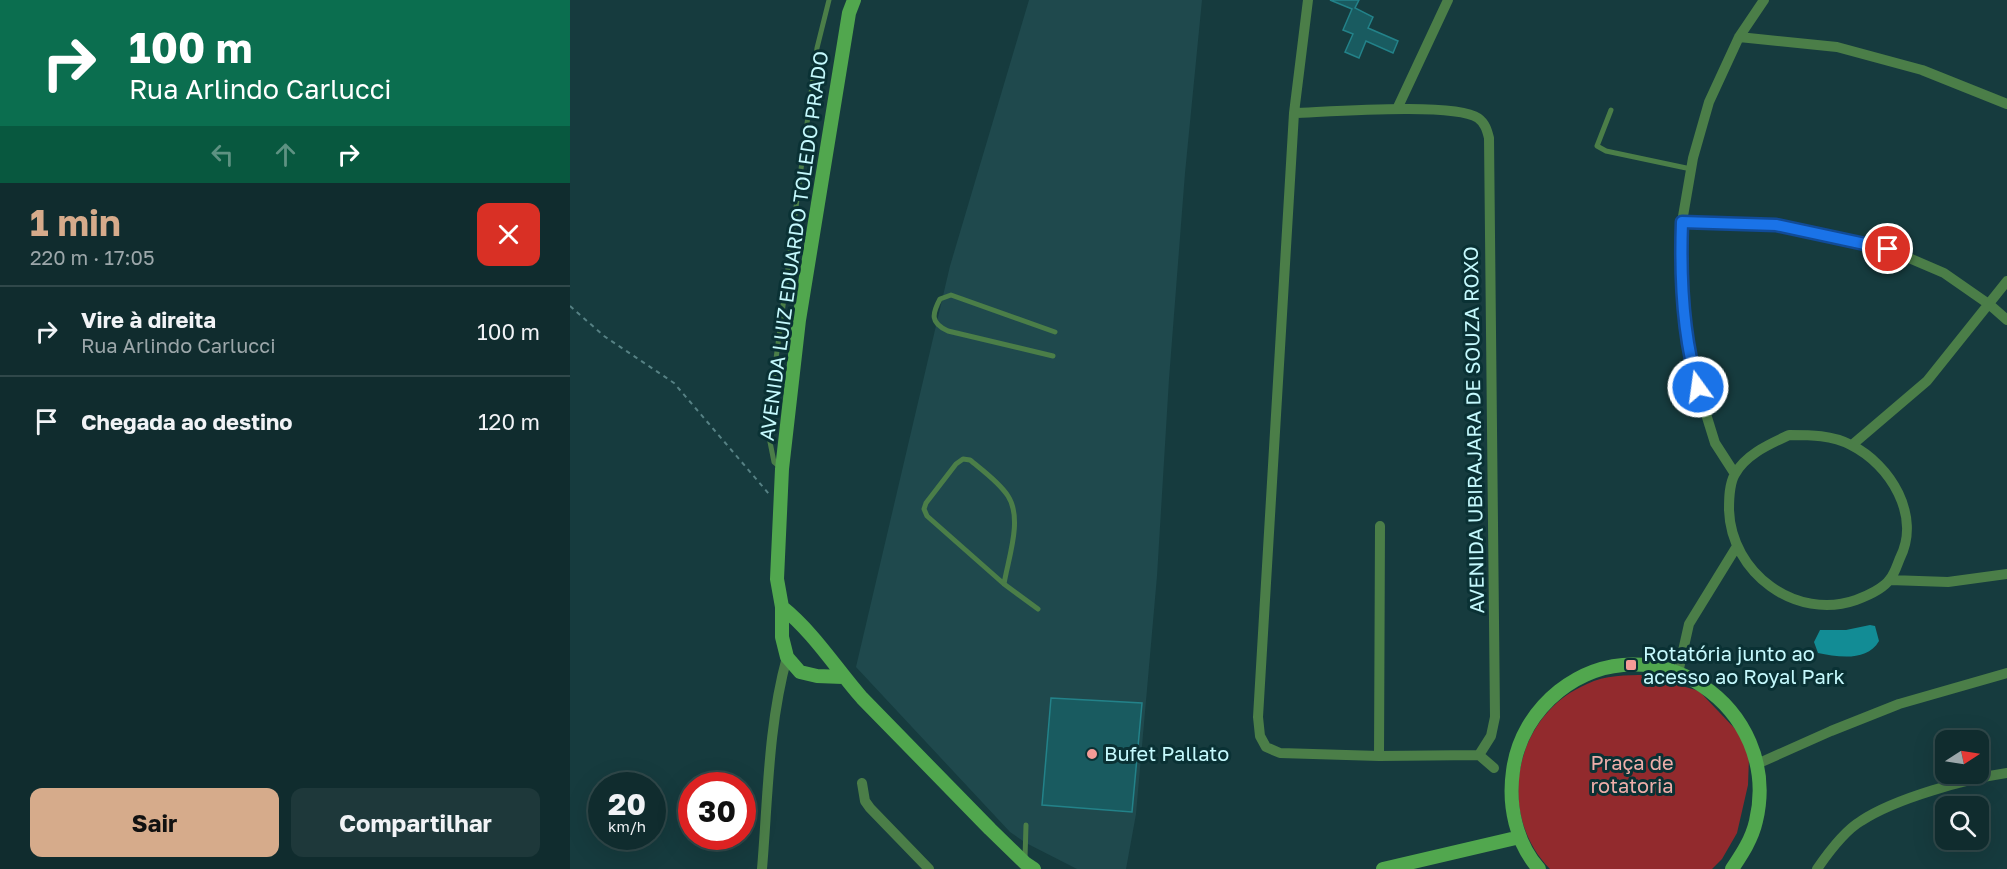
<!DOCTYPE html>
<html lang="pt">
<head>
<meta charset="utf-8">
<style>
	body { margin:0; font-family:"Golos Text",sans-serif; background:#1e383a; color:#f1f3f6; height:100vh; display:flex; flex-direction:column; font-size:22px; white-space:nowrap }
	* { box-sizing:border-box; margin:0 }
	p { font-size:20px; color:#9ca7aa }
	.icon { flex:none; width:33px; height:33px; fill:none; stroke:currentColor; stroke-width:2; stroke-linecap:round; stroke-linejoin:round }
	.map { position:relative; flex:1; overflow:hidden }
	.panel { display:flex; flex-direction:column; background:#102c2e; width:570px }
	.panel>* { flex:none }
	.banner { background:#0b6e4f; color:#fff; overflow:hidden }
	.needle { width:39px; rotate:78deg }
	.fabs { position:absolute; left:1365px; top:730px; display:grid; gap:12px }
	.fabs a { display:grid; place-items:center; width:54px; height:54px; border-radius:12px; background:#102c2e; box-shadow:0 6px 24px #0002,0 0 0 2px #30484a; font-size:30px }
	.speed { position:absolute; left:18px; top:772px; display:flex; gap:12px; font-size:30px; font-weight:700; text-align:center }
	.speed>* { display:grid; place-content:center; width:78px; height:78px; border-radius:50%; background:#102c2e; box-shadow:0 6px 24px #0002,0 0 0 2px #30484a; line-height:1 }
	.speed small { font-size:15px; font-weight:400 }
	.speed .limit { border:9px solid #d22; background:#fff; color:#111 }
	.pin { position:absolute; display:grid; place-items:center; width:51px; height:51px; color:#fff; margin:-26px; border:3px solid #fff; border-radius:50%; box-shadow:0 2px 6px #0007 }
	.me { position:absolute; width:66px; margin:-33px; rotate:346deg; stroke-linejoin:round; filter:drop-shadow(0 0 4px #0008) }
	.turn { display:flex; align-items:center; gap:21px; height:126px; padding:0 30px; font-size:27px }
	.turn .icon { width:78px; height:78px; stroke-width:2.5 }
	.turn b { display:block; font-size:42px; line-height:51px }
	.lanes { display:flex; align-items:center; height:57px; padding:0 30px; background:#0003; justify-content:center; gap:30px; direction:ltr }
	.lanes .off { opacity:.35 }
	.round { display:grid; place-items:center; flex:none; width:63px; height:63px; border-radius:12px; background:#1e383a }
	.headline { display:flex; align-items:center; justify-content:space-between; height:102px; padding:0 30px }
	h1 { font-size:36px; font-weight:700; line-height:45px; color:#d6ab8b }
	.action { display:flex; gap:12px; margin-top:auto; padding:12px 30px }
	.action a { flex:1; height:69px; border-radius:12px; background:#d6ab8b; color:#111; font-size:24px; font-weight:700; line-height:69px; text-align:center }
	.action a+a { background:#1e383a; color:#f1f3f6 }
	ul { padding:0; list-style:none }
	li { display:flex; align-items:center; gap:18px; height:90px; padding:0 30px; border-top:2px solid #30484a }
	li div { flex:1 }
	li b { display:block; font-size:22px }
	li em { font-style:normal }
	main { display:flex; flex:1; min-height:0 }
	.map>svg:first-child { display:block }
	.built { fill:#1f494d }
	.green { fill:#922a2d }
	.water { fill:#128c95 }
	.building { fill:#195b60; stroke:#238289; stroke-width:1.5 }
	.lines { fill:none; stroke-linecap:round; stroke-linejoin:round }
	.path { stroke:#568184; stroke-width:2; stroke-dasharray:4.5 4.5; stroke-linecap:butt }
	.lane { stroke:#4b7e48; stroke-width:5 }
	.street { stroke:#4b7e48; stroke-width:10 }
	.secondary { stroke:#51a74e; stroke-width:14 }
	.route-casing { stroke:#114b97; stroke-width:15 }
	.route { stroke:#1a73e8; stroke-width:10 }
	.poi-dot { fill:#f59b97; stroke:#0a3134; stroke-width:2 }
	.labels { text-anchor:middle; stroke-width:6; stroke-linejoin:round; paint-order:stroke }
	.street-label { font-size:20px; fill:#c5f9fd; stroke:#0a3134 }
	.poi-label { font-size:20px; fill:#c5f9fd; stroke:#0a3134; text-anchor:start }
	.park-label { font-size:20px; fill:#eeaeaa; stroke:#0a3134 }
</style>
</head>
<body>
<main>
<section class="panel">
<div class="banner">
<div class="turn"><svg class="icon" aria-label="right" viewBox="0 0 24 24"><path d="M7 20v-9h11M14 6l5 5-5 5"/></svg><div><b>100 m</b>Rua Arlindo Carlucci</div></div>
<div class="lanes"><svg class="icon off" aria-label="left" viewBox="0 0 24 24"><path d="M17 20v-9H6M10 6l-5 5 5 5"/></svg><svg class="icon off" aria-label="ahead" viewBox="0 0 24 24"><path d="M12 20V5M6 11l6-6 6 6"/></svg><svg class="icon" aria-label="right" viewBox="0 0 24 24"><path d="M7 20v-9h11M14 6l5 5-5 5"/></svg></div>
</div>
<div class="headline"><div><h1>1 min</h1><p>220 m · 17:05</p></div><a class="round" style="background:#d93025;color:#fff"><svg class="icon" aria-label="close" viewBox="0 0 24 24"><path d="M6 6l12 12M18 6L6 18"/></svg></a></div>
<ul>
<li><svg class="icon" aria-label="right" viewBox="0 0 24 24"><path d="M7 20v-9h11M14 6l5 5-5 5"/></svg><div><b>Vire à direita</b><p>Rua Arlindo Carlucci</p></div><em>100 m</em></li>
<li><svg class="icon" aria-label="arrive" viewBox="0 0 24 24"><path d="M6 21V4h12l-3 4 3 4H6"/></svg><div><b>Chegada ao destino</b></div><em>120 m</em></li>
</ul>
<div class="action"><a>Sair</a><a>Compartilhar</a></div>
</section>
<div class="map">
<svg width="1437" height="869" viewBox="0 0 1437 869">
	<rect width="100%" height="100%" fill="#163b3e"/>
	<path class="built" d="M459 0H632L615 173 599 379 587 576 566 814 556 869H507L456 843 440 832 286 667 380 266Z"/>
	<path class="green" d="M1076 675 1129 691 1170 734 1179 758 1178 785 1167 833 1152 859 1142 869H980C925 813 944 715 1017 684 1035 675 1056 675 1076 675Z"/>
	<path class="water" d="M1300 625 1305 626 1309 641C1297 662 1268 657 1248 653L1244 642 1250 630H1276Z"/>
	<path class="building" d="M760 0H789L785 8 803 17 798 28 828 41 823 53 796 41 789 58 775 52 783 34 773 30 782 9Z
		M481 698 572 703 562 812 472 805Z"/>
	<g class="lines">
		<path class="path" d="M0 306 34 336 104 383 199 494"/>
		<path class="lane" d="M1041 110 1027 146 1036 151 1121 169
			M483 356 378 331C360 323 362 314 370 299L381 295 485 332
			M210 467 204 462 197 427 247 48 259 0
			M434 584C438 559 453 519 438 496 429 482 412 470 400 460L393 459 386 464 356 503 354 509 357 516 434 584 468 609
			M455 858 456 825"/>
		<path class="street" d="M738 0 724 113 688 717 690 736 696 747 710 753 809 756 909 755 924 768
			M1169 37 1267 47 1352 70 1437 104
			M827 109 878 0
			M724 113C756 112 885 102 908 118 915 123 917 130 919 138L925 717 921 736 909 755
			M1112 222 1206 225 1318 249 1374 273 1420 305 1437 320
			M1219 435C1241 435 1262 435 1281 445 1321 465 1351 516 1330 558 1327 565 1325 573 1320 579 1314 588 1297 596 1286 600 1226 621 1161 573 1159 510 1159 499 1159 484 1165 474 1176 454 1200 444 1219 435Z
			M1282 445 1357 381 1437 281
			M1165 474 1145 443 1122 369 1110 284 1112 222 1123 158 1139 102 1169 37 1194 0
			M1320 580 1378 582 1437 574
			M1108 673 1119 624 1167 546
			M809 756 810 526
			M1187 764 1261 731 1329 704 1437 673
			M292 783 295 801 300 808 359 869
			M192 869C198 798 198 726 217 657
			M1247 869C1258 853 1274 831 1291 821 1326 798 1396 779 1437 773"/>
		<path class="secondary" d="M212 607C244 633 265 667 292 698L420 829 455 863 464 869
			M273 677 247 676 230 672 217 657 212 637V607L207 579 212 469 229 320 279 13 284 0
			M813 869 950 837
			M969 869C946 843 938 805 943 771 947 739 964 711 989 691 1082 618 1213 707 1186 821 1182 839 1172 854 1162 869"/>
	</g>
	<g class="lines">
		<defs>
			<path id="route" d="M1128 387C1112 334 1110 277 1112 222L1206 225 1318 249"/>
		</defs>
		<use href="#route" class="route-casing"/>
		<use href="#route" class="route"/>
	</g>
	<g class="poi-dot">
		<rect x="1055" y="659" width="12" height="12" rx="3"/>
		<circle cx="522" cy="754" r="6"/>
	</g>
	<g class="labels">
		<g class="street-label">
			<text transform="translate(224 246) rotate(-82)" y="7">AVENIDA LUIZ EDUARDO TOLEDO PRADO</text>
			<text transform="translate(904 430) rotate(-91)" y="7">AVENIDA UBIRAJARA DE SOUZA ROXO</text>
		</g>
		<g class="poi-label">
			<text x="1073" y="661">Rotatória junto ao<tspan x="1073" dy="23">acesso ao Royal Park</tspan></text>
			<text x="534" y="761">Bufet Pallato</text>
		</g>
		<g class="park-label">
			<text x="1062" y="770">Praça de<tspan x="1062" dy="23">rotatoria</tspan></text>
		</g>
	</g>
</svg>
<div class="fabs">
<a><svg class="needle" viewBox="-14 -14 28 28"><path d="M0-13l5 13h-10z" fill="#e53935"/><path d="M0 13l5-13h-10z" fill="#9ca7aa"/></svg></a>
<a><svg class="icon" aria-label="search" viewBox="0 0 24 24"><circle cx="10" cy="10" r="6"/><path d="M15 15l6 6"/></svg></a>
</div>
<div class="speed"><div>20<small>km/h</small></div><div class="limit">30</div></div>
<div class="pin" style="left:1318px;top:249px;background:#d93025"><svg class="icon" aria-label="arrive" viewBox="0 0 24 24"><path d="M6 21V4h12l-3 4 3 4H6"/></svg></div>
<svg class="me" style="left:1128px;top:387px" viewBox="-20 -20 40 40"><circle r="17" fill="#1a73e8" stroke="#fff" stroke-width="3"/><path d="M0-11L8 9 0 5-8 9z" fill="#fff"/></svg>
</div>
</main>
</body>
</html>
